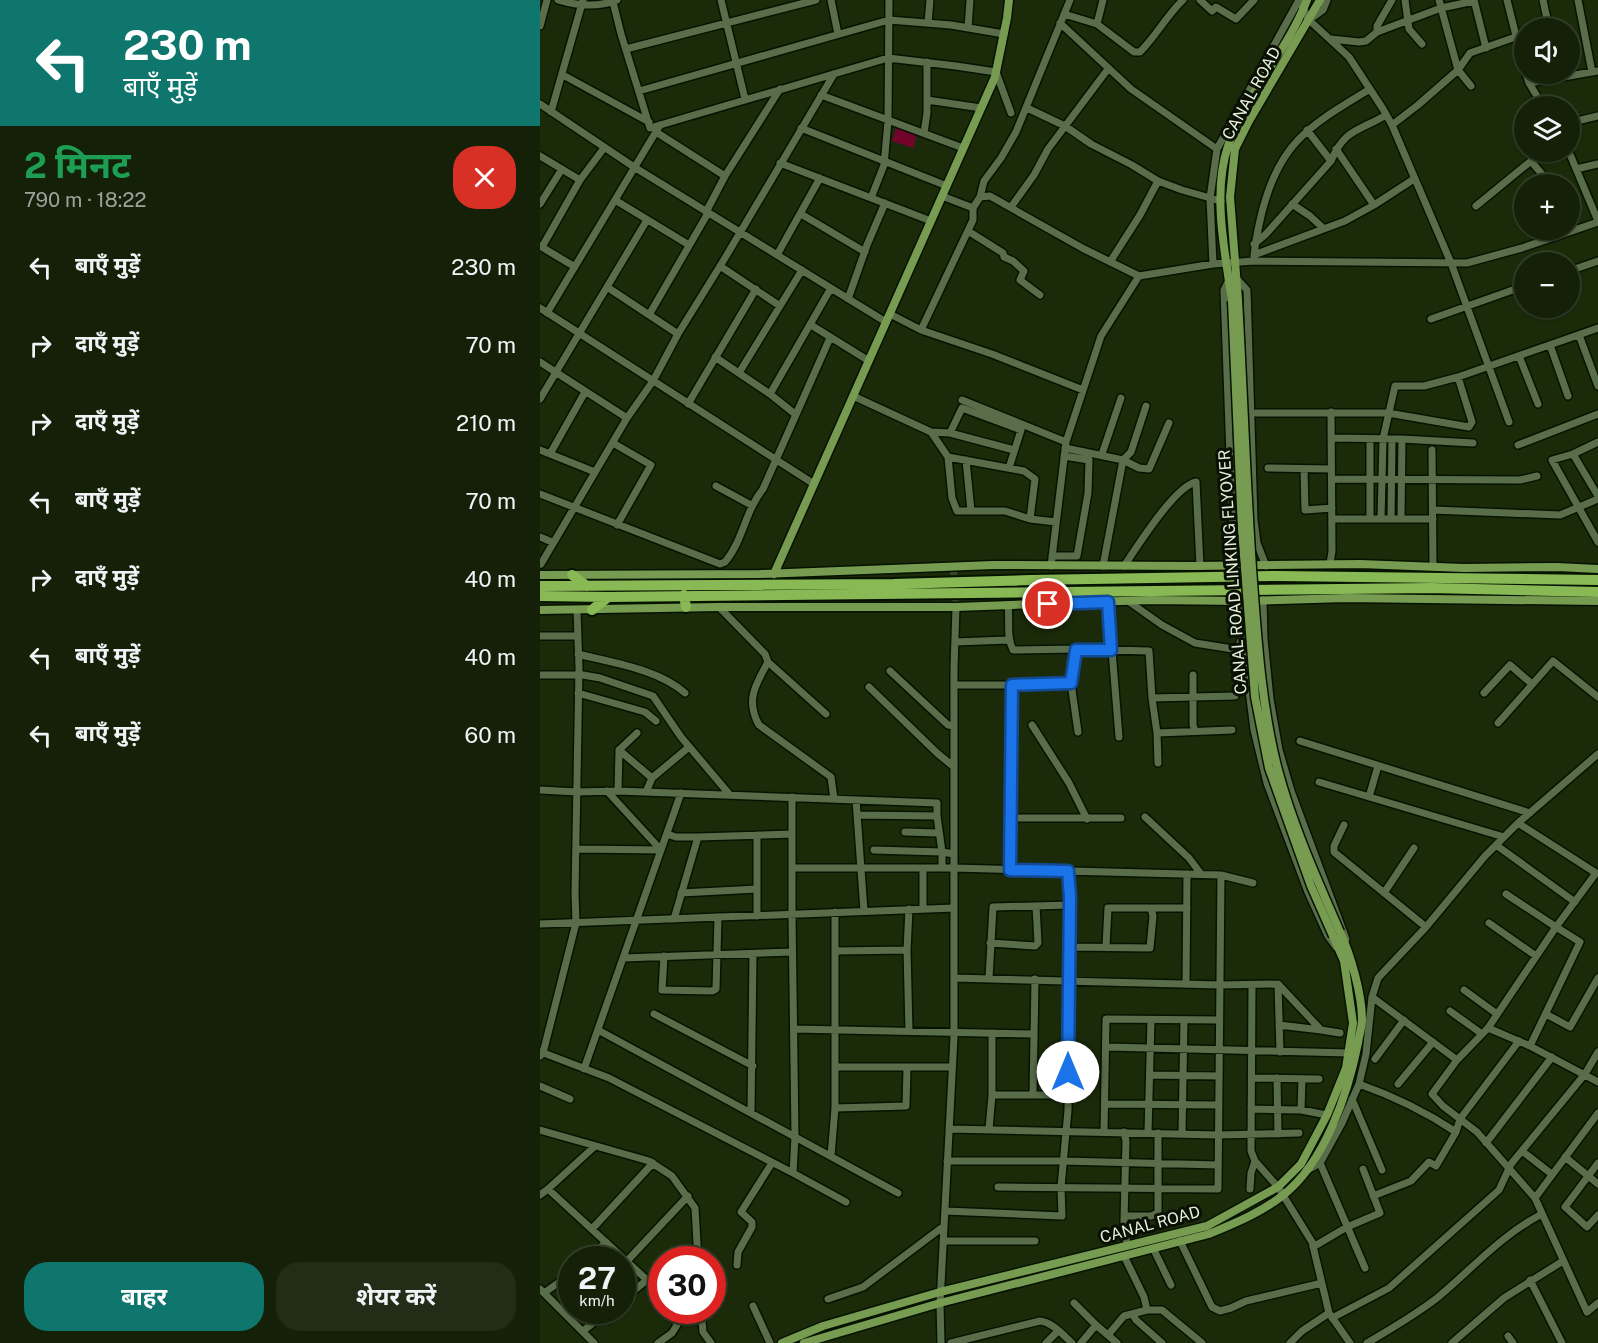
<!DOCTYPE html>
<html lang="hi">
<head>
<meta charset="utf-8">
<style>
	body { margin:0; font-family:"Public Sans","Noto Sans Devanagari",sans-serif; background:#212d16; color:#f1f3f6; height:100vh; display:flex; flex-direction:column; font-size:22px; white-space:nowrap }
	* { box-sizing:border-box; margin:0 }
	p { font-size:20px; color:#9da39c }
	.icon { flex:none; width:33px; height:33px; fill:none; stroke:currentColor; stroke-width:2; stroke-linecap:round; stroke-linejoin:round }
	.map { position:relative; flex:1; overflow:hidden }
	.sheet { display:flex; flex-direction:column; background:#142008; width:540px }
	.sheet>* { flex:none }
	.hud { background:#0f766e; color:#fff; overflow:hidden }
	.controls { position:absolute; left:974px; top:18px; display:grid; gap:12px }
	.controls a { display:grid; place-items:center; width:66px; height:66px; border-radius:50%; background:#142008; box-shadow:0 2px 4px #0004,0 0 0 2px #333e29; font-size:30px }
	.speed { position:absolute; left:18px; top:1246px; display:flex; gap:12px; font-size:30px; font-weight:700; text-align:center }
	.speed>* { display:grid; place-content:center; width:78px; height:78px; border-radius:50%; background:#142008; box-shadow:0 2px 4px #0004,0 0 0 2px #333e29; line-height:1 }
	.speed small { font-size:15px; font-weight:400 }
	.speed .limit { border:9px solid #d22; background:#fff; color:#111 }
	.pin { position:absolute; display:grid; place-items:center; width:51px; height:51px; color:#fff; margin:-26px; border:3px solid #fff; border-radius:50%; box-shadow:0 2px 6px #0007 }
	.me { position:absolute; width:66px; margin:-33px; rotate:0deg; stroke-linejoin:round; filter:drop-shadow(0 0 4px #0008) }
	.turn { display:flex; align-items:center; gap:21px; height:126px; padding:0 24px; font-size:27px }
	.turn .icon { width:78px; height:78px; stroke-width:2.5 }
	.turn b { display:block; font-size:42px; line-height:51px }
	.round { display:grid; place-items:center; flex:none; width:63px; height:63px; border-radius:24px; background:#212d16 }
	.headline { display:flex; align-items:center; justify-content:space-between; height:102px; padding:0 24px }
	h1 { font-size:36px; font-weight:700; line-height:45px; color:#1e9e55 }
	.button { display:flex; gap:12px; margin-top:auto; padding:12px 24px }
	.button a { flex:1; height:69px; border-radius:24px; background:#0f766e; color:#fff; font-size:24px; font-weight:700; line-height:69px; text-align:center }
	.button a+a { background:#212d16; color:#f1f3f6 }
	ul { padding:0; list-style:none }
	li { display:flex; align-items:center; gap:18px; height:78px; padding:0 24px }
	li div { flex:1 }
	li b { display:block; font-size:22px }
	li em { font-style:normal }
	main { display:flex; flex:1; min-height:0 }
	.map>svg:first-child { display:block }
	.green { fill:#72032a }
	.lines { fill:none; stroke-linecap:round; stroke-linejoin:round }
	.minor-tunnel { stroke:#39492a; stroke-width:7; stroke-dasharray:7 3.5; stroke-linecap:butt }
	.minor-casing { stroke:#061300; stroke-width:10 }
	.major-casing { stroke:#061300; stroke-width:11 }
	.highway-casing { stroke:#061300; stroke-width:14 }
	.minor { stroke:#5a6d4a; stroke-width:7 }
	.major { stroke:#769b51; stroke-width:8 }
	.highway { stroke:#88b955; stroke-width:10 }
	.major-bridge-casing { stroke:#061300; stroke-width:11; stroke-linecap:butt }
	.major-bridge { stroke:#769b51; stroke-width:8 }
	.route-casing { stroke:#114b97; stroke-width:15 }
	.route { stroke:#1a73e8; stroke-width:10 }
	.labels { text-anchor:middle; stroke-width:6; stroke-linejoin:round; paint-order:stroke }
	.street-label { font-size:16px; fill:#e6f1dd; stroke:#0a1104 }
</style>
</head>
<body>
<main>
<section class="sheet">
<div class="hud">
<div class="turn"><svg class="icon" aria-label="left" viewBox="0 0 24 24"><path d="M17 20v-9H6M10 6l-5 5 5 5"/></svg><div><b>230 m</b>बाएँ मुड़ें</div></div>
</div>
<div class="headline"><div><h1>2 मिनट</h1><p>790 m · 18:22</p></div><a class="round" style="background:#d93025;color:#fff"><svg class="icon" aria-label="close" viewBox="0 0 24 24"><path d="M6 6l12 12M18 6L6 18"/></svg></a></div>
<ul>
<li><svg class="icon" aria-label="left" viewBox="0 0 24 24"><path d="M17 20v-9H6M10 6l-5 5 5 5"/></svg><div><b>बाएँ मुड़ें</b></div><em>230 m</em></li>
<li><svg class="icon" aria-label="right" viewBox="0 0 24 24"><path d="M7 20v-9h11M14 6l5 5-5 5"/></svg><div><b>दाएँ मुड़ें</b></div><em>70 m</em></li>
<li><svg class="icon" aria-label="right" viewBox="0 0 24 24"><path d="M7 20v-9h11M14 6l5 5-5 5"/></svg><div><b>दाएँ मुड़ें</b></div><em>210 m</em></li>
<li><svg class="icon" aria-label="left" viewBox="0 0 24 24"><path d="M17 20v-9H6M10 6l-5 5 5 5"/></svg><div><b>बाएँ मुड़ें</b></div><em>70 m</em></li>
<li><svg class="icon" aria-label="right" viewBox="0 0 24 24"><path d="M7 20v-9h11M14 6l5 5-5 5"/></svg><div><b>दाएँ मुड़ें</b></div><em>40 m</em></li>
<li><svg class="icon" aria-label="left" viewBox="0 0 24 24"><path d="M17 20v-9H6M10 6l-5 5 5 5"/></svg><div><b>बाएँ मुड़ें</b></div><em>40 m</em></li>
<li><svg class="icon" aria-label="left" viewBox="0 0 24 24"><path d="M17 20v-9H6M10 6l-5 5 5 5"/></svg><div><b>बाएँ मुड़ें</b></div><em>60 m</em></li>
</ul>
<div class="button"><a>बाहर</a><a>शेयर करें</a></div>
</section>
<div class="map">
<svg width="1058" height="1343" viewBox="0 0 1058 1343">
	<rect width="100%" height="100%" fill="#1b2b0a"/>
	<path class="green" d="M357 125 377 133 373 148 352 141Z"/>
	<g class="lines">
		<path class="minor-tunnel" d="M413 568 416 607"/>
		<defs>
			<path id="minor" d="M18 0C38 6 57 8 77 0
				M181 0 205 99
				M291 0 298 34
				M660 0 672 11 676 7 696 19 714 0
				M759 0 769 20 809 57 843 109 852 125 911 263 969 422
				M865 0 869 29 882 44
				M899 0 918 70 931 86
				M934 0 946 48
				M967 0 984 68
				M1003 0 1009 28
				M1038 0 1052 72
				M73 2 81 34 110 128 348 58 416 66 456 72 471 113
				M524 14 557 24 594 52H600C616 36 627 15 643 0
				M769 20 783 10 787 0
				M388 23 390 0
				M520 23 591 89 677 149
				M557 24 563 0
				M0 26 7 0
				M428 28 430 0
				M837 32V26L852 0
				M791 39 819 42 826 41 837 32 901 8 934 1
				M86 49 276 0
				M986 74 989 83 1003 106
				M23 75 109 122
				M989 83 1058 71
				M99 91 349 20 411 25 464 34
				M281 95 423 148
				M387 100 441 108
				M0 104 94 167 346 322
				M487 108 525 126 551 144 592 165 618 181 642 190 681 201
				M11 112 43 0
				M1029 123 1058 116
				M852 125 878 105 918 70 930 53 984 34
				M261 128 407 186
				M767 130 791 161
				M116 132 185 176
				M384 133 387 113V62
				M796 149 834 205
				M1029 152 1058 221
				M0 156 40 180
				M991 161 1010 184
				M240 163 391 221
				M1036 169 1058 164
				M402 196 433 208 440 197 450 196 544 249 599 276 673 264 714 261 927 263 982 248 1058 222
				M440 197 444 181 461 158 476 132 530 0
				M331 198 344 165 348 121 349 0
				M75 200 149 245
				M0 204 22 169
				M752 204 770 216 783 228
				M936 206 991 161 999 152
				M471 207 494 175 508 149 568 69
				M166 212 185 176 240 89
				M261 214 325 252
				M428 231 463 253 464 257 473 261 484 271 480 280 500 295
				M714 244 726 234 791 161C805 128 820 131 846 115
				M0 246 35 267
				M2 247 40 180 64 148
				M237 255 280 178
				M714 255 805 221 834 205 874 179
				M714 261C714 244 718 229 722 212 740 141 771 125 830 89
				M570 262 600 215 618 181
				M673 264 670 198 677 149 759 0
				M180 266 240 306
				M1029 271 1058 261
				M697 279 707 290 714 520 717 543 726 566
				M689 280 684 290 694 566
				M67 287 138 334
				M308 299 327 245 345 203
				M0 308 274 484
				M7 313 120 125
				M350 314 381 330 452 354 543 390
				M109 315 168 213
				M891 319 984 286
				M271 325 329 361
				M381 330 433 220V208
				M1039 335 1058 386
				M1010 345 1028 396
				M979 356 998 404
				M175 357 230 394 255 414
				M0 362 87 418
				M199 373 262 270
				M230 394 291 288
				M313 396 391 432 408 457 412 498 417 511H465L490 519 516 522
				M0 399 107 220
				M422 400 526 442
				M148 404 216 289
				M716 413H848L929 427 932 422 918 377
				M391 432 410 433 422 408 481 430 469 468
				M410 433 474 450
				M791 438 862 439 933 443
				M1058 442 1033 454 1012 460 1058 542
				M73 443 111 465 77 525
				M978 445 1058 414
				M525 448 583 460 599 468 609 469 629 423
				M0 450 55 472
				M892 450 893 567
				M10 454 45 392
				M562 454 581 398
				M1033 454 1058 496
				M408 457 484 471 495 479 490 519
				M426 460 431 511
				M728 468 791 469
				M764 469 765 510 792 508
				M792 479 980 480 997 476
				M176 486 211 505
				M0 494 180 564 185 562C203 541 205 511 223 489L290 338
				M893 510 1020 515 1058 499
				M792 519H893
				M830 519V439
				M841 519 843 439 855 386H884L918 377 1058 328
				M851 519 852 439
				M861 519 862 439
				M0 537 12 542
				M512 556H537L548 493 549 460 524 456
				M1 564 87 418 113 381 138 334 185 258 294 74
				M790 564 792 551 791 412
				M511 566 526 442 561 336 599 276
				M563 566 583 460 591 452 606 406
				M584 566C597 547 635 486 656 482L660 566
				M723 600 724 639 730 699 739 750 751 791 806 939
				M568 601 579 737
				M588 601 622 625 655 643 699 650 700 642
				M698 601 714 730 727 783 768 892 788 936 796 947
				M468 605C470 621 466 636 473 650L536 649
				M179 607 225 654 228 662 286 714
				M0 636H38
				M415 642 468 640
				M38 654C73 663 118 669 145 693
				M228 662C216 684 205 700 219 725L291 777 294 799
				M350 671 408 725 414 726
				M0 675H43L60 678 113 696 141 737 190 795
				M653 675V725L655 731
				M531 683 536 649 609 651 612 698 695 696
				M414 685H472
				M329 687 397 753 414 767
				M38 693 105 712 116 721
				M944 693 970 665 992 684
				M612 698 617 733 618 763
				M958 723 1013 661 1058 697
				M492 725 529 783 547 819
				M617 733 692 730
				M760 741 990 813
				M79 750 97 733
				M779 782 964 837
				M0 790 37 792 78 791 397 803V816L317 815
				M78 791 79 750 112 778
				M106 792 112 778 149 747
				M252 797V914L255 1136 253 1173 306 1202
				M829 797 838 766
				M316 800 324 911
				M397 816 402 852 414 854
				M605 817 649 858 661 874
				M471 818H581
				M978 823 1056 873 1016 927 1040 942 990 1046
				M804 825 794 846V852L886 927
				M365 832 399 833
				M127 834 136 837H158L252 834
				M217 835V916
				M956 845 1035 902
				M36 849 121 850 67 791
				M334 850 402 852V868
				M252 868H414L681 875 678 1189 458 1187
				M383 869V909
				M470 869 472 685 531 683 538 732
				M681 875 713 883
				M141 893 217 889
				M844 893 874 848
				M134 919 158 837
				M949 923 996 956
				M0 924 414 908
				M450 943 495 946 498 943 496 906
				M566 946 568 908H647
				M529 947 610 948 613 916 611 908
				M296 951 367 950
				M124 956 122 990 172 991 176 989 178 917
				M83 958 252 952
				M414 978 680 985 738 984 781 1030 800 1033
				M449 978 453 907 530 905
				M646 984 647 874
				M738 984 740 1052
				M712 985 711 1151 715 1161 738 1187 772 1242 789 1313 810 1343
				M924 990 957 1014
				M832 997 917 1060 948 1028 1016 927 966 894
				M910 1011 942 1034
				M114 1014 213 1066
				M1006 1014 1030 1027 1058 978
				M739 1025 781 1030
				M948 1028 990 1046 1058 1082
				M254 1029 493 1034
				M58 1030 358 1193
				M369 1031 367 950 369 909
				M566 1047 809 1053
				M1 1052 69 1078 253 1173
				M0 1056 3 1053 36 923 35 893 39 668 37 610
				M835 1059 864 1020
				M917 1060 892 1094 903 1106 937 1132 995 1198 1047 1312 1058 1303
				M295 1067H412
				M44 1069 141 793
				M610 1075 679 1076
				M712 1078 779 1079
				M737 1078 738 1134
				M819 1084C853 1096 886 1112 916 1132L920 1119 979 1041
				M858 1084 893 1042
				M0 1086 30 1099
				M452 1095H528
				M493 1095 495 979
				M812 1099 842 1170
				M565 1104 679 1105
				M295 1108 366 1106 367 1068
				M711 1109 761 1110 787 1115
				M761 1110 762 1079
				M211 1112 213 954
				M409 1129 678 1135 759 1133
				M449 1129 452 1095V1033
				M0 1130 109 1161 132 1176 155 1208 158 1260
				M564 1132 566 1019 679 1020
				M584 1132 586 1141 584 1221 587 1246
				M608 1133 611 1020
				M642 1134 644 1020
				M946 1143 1012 1057
				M982 1151 1009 1172
				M291 1156 295 1108V912
				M1025 1157 1058 1184
				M407 1161H523L678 1165
				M780 1163 825 1268
				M1058 1163 1025 1207 1047 1227 1058 1215
				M766 1171 780 1163 802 1123 819 1084 826 1054 832 997 838 978 886 927 945 856 978 823 1058 754
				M8 1189 54 1147
				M710 1189 711 1173 715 1161
				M0 1195 8 1189 107 1280 82 1300
				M833 1196 871 1181 889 1162 896 1166 916 1132
				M995 1198 1058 1113
				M405 1211 522 1216 521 1187 528 1110 530 897 528 871
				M585 1216H611L618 1213V1133
				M52 1229 113 1163
				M403 1241H495
				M640 1241 672 1307 680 1311 691 1308 706 1301 782 1283
				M773 1247 807 1227 840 1213 823 1169
				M613 1248 631 1285
				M584 1256 604 1297 607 1310
				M48 1260 66 1242
				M144 1260 157 1246
				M87 1261 148 1196
				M197 1265 198 1252 212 1227V1222L201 1212 232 1163
				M107 1280 118 1287 122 1283
				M990 1280 1022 1343
				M0 1289 54 1343
				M4 1293 32 1273
				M288 1299 323 1287 404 1226
				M534 1303 556 1325 577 1343
				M213 1306 230 1343
				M161 1311 163 1332 171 1343
				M593 1315 596 1320 622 1343
				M792 1318 849 1288 959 1190 971 1164 1045 1074 1058 1052
				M43 1331 68 1311
				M568 1335 584 1316 607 1310H622L662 1343
				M968 1336 973 1343
				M118 1343 132 1333 137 1325 132 1311
				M401 1343 400 1303 414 1037V668L416 607
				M411 1343 500 1321C512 1322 523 1335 532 1343
				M506 1343 517 1332
				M541 1343 556 1325
				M750 1343 762 1331 789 1313
				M827 1343C851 1329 875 1315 897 1298 932 1269 961 1235 1002 1214
				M912 1343 964 1298 1023 1261"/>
			<path id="major" d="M698 300 690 197 695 149 709 121 780 0
				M692 301C685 253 672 193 688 146 706 93 747 52 767 0
				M234 574 455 77 467 18 469 0
				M0 575 220 574 453 565 654 566 820 564 924 568 1017 567 1058 569
				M0 610 179 607H416L609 600 702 601 807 598 1058 601
				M242 1343 283 1326 400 1292 667 1226 738 1187 761 1164 787 1115 806 1068 813 1023 804 961 793 936
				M264 1343 400 1303 669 1234C695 1223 720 1213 742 1196 785 1163 808 1093 818 1043 819 1035 822 1027 822 1020 822 994 811 956 800 932"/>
			<path id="highway" d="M32 575 47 586
				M0 586 354 584 491 580 737 576 1058 580
				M144 595 146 607
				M0 596 68 597 892 588 1058 592
				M52 610 68 597"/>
		</defs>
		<use href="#minor" class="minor-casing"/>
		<use href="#major" class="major-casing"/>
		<use href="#highway" class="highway-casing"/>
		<use href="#minor" class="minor"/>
		<use href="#major" class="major"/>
		<use href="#highway" class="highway"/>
		<defs>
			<path id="major-bridge" d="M698 300C703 389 706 478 712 568 717 635 721 705 738 770 753 826 777 879 800 932
				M692 301 702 530 715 697 729 768 771 886 793 936"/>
		</defs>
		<use href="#major-bridge" class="major-bridge-casing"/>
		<use href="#major-bridge" class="major-bridge"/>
	</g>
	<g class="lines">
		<defs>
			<path id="route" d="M508 604 568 602 571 650H536L531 683 472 685 470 870 528 871 530 897 528 1072"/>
		</defs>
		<use href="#route" class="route-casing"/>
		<use href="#route" class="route"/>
	</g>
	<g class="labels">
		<g class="street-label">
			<text transform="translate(711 93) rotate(-61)" y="6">CANAL ROAD</text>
			<text transform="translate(692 572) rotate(-94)" y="6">CANAL ROAD LINKING FLYOVER</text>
			<text transform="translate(610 1224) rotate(-15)" y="6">CANAL ROAD</text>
		</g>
	</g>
</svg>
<div class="controls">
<a><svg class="icon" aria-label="sound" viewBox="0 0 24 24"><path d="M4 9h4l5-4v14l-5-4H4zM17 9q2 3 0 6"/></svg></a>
<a><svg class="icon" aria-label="layers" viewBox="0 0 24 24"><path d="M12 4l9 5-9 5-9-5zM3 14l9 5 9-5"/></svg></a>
<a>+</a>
<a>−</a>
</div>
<div class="speed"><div>27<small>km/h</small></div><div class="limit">30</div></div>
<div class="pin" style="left:508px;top:604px;background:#d93025"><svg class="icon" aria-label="arrive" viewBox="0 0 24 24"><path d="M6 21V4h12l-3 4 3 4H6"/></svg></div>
<svg class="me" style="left:528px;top:1072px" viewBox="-20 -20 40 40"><circle r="19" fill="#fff"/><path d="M0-13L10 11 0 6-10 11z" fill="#1a73e8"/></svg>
</div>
</main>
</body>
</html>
